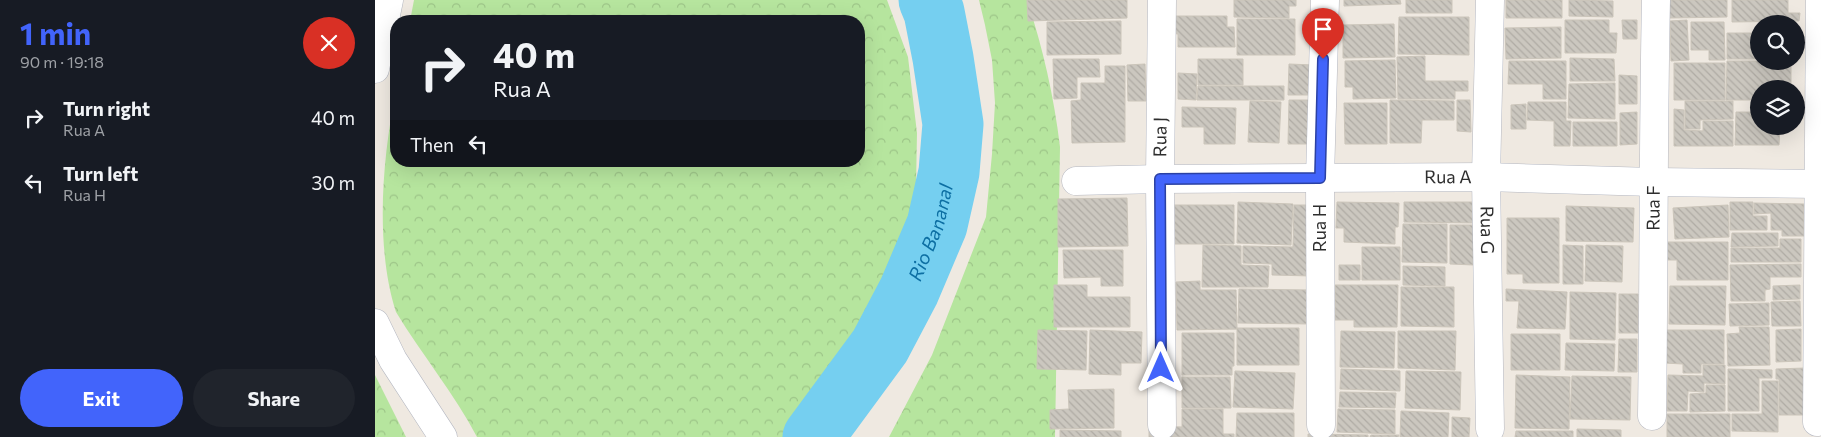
<!DOCTYPE html>
<html lang="en">
<head>
<meta charset="utf-8">
<style>
	body { margin:0; font-family:Commissioner,sans-serif; background:#20242c; color:#f1f3f6; height:100vh; display:flex; flex-direction:column; font-size:19px; white-space:nowrap }
	* { box-sizing:border-box; margin:0 }
	p { font-size:16px; color:#9ea1a6 }
	.icon { flex:none; width:28px; height:28px; fill:none; stroke:currentColor; stroke-width:2; stroke-linecap:round; stroke-linejoin:round }
	.map { position:relative; flex:1; overflow:hidden }
	.drawer { display:flex; flex-direction:column; background:#171b24; width:375px }
	.drawer>* { flex:none }
	.top-card { position:absolute; left:15px; top:15px; width:475px; height:152px; border-radius:20px; box-shadow:0 5px 20px #0002; background:#171b24; color:#f1f3f6; overflow:hidden }
	.tools { position:absolute; left:1375px; top:15px; display:grid; gap:10px }
	.tools a { display:grid; place-items:center; width:55px; height:55px; border-radius:50%; background:#171b24; box-shadow:0 5px 20px #0002; font-size:25px }
	.pin { position:absolute; display:grid; place-items:center; width:42px; height:42px; color:#fff; margin:-51px -21px; border-radius:50% 50% 50% 0; rotate:-45deg; box-shadow:0 0 5px #0007 }
	.pin .icon { rotate:45deg }
	.me { position:absolute; width:55px; margin:-28px; rotate:0deg; stroke-linejoin:round; filter:drop-shadow(0 0 4px #0008) }
	.turn { display:flex; align-items:center; gap:18px; height:105px; padding:0 20px; font-size:22px }
	.turn .icon { width:65px; height:65px; stroke-width:2.5 }
	.turn b { display:block; font-size:35px; line-height:42px }
	.then { display:flex; align-items:center; height:48px; padding:0 20px; background:#0003; gap:10px; font-size:19px }
	.round { display:grid; place-items:center; flex:none; width:52px; height:52px; border-radius:26px; background:#20242c }
	.head { display:flex; align-items:center; justify-content:space-between; height:85px; padding:0 20px }
	h1 { font-size:30px; font-weight:700; line-height:38px; color:#4264fb }
	.cta { display:flex; gap:10px; margin-top:auto; padding:10px 20px }
	.cta a { flex:1; height:58px; border-radius:30px; background:#4264fb; color:#fff; font-size:20px; font-weight:700; line-height:58px; text-align:center }
	.cta a+a { background:#20242c; color:#f1f3f6 }
	ul { padding:0; list-style:none }
	li { display:flex; align-items:center; gap:15px; height:65px; padding:0 20px }
	li div { flex:1 }
	li b { display:block; font-size:19px }
	li em { font-style:normal }
	main { display:flex; flex:1; min-height:0 }
	.map>svg:first-child { display:block }
	.forest { fill:url(#forest-crowns) }
	.lines { fill:none; stroke-linecap:round; stroke-linejoin:round }
	.river { stroke:#75cff0; stroke-width:61 }
	.building { fill:url(#building-back-hatch); stroke:#cbc5ba }
	.minor-casing { stroke:#b4b7c1; stroke-width:29 }
	.minor { stroke:#fff; stroke-width:28 }
	.route-casing { stroke:#2b41a3; stroke-width:12 }
	.route { stroke:#4264fb; stroke-width:9 }
	.labels { text-anchor:middle; stroke-width:4; stroke-linejoin:round; paint-order:stroke }
	.street-label { font-size:18px; fill:#2e2e2e; stroke:#fff }
	.water-label { font-size:19px; font-style:italic; fill:#0d6fa3; stroke:#fff }
</style>
</head>
<body>
<main>
<section class="drawer">
<div class="head"><div><h1>1 min</h1><p>90 m · 19:18</p></div><a class="round" style="background:#d93025;color:#fff"><svg class="icon" aria-label="close" viewBox="0 0 24 24"><path d="M6 6l12 12M18 6L6 18"/></svg></a></div>
<ul>
<li><svg class="icon" aria-label="right" viewBox="0 0 24 24"><path d="M7 20v-9h11M14 6l5 5-5 5"/></svg><div><b>Turn right</b><p>Rua A</p></div><em>40 m</em></li>
<li><svg class="icon" aria-label="left" viewBox="0 0 24 24"><path d="M17 20v-9H6M10 6l-5 5 5 5"/></svg><div><b>Turn left</b><p>Rua H</p></div><em>30 m</em></li>
</ul>
<div class="cta"><a>Exit</a><a>Share</a></div>
</section>
<div class="map">
<svg width="1446" height="437" viewBox="0 0 1446 437">
	<defs>
		<pattern id="forest-crowns" width="20" height="18" patternUnits="userSpaceOnUse" patternTransform="scale(1.25)"><rect width="20" height="18" fill="#b6e59e"/><path d="M2 6a3 3 0 1 1 6 0M12 15a3 3 0 1 1 6 0" fill="none" stroke="#9dc588"/></pattern>
		<pattern id="building-back-hatch" width="6" height="6" patternUnits="userSpaceOnUse" patternTransform="scale(1.25)"><rect width="6" height="6" fill="#cbc7bf"/><path d="M-1 5l2 2M0 0l6 6M5-1l2 2" fill="none" stroke="#afaba4"/></pattern>
	</defs>
	<rect width="100%" height="100%" fill="#efe9e1"/>
	<path class="forest" d="M39 0H512L533 57 542 133 541 187 529 241 505 297 466 358 412 437H102C79 393 47 355 21 312 0 247 7 159 21 91V161H484V21H35Z
		M604 0H652C668 48 679 97 685 147L680 437H514L557 355 611 217 617 154 620 103 617 60 610 25Z
		M0 375 31 437H0Z"/>
	<g class="lines">
		<path class="river" id="s1" d="M438 437 505 346 534 291 562 225 574 172 578 124 568 58 559 12 554 0"/>
	</g>
	<path class="building" d="M652 0H752V18L653 21Z
		M859 0H921V6H914V18L859 17Z
		M969 0H1025L1026 4 969 6Z
		M1031 0H1077V13H1031Z
		M1131 0H1187V18H1131Z
		M1194 0 1238 1V17L1194 16Z
		M1294 0H1352V17L1294 18Z
		M1357 0H1413V13H1425L1424 21 1357 22Z
		M796 16H852V27H859L860 47H803V34L796 33Z
		M1024 17H1094V55L1023 54Z
		M862 19H920V55H862Z
		M1190 20H1234V33H1242L1241 53H1190Z
		M1247 20H1262V39H1248Z
		M1312 20 1314 60 1296 61 1295 21Z
		M746 21V54L672 55V22Z
		M1316 22H1349L1350 60H1334V50H1316Z
		M1019 24 1020 57 968 58V25Z
		M1186 27V58L1131 59 1130 28Z
		M1352 33H1384V59H1352Z
		M1050 56V81H1093V91H1080V99H1023L1022 57Z
		M1195 58 1239 59 1240 81H1195Z
		M678 59H724L725 77H702V98L679 99Z
		M823 59H868V85H823Z
		M1020 60 1021 98 978 99V87H970V61Z
		M1134 61H1191V99H1168V84H1133Z
		M1352 61H1416V89H1384V100H1351Z
		M1299 63H1350V100H1299Z
		M770 64 771 101H753L752 65Z
		M914 64 938 65V95H913Z
		M730 66H750V142L697 143 696 101 706 100V83H730Z
		M803 73 822 74 821 100 803 99Z
		M1244 75 1262 76V104H1244Z
		M1240 83V119L1193 118 1194 84Z
		M823 86H909V100H822Z
		M914 100H938L937 144H913Z
		M1015 100 1079 101V120H1047L1046 143H1015Z
		M1082 100H1095L1096 132 1082 131Z
		M875 101 906 102 904 143 873 142Z
		M1310 101H1358V119L1325 120V129H1310Z
		M1153 102H1191V121H1196L1195 146H1179V121L1152 120Z
		M969 103H1012V144H970Z
		M1151 104V129H1136V105Z
		M807 107 861 108 860 144H829V127H807Z
		M1299 109 1309 110V130L1328 131V121H1358V146H1299Z
		M1262 112V144L1245 145V113Z
		M1361 112H1384V126H1405L1404 145H1360Z
		M1198 122H1242V146H1198Z
		M752 198 753 246 683 247V199Z
		M863 202 918 204 916 245 862 243Z
		M962 202 1024 203 1023 227H1020V244L969 242V228H961Z
		M1029 202H1103V223L1029 222Z
		M1355 202H1378V216H1392V230H1355Z
		M1379 203 1429 204V236H1407V230H1396V213L1379 214Z
		M797 205H859V244H797Z
		M919 205H938L937 276 897 275V264L868 263V246L918 247Z
		M1353 205 1354 237 1300 239 1298 208Z
		M1191 206 1259 208 1258 242 1191 241Z
		M1132 218H1184V283H1148V274H1132Z
		M1028 224H1072V263L1027 262Z
		M1075 225H1099V265L1075 264Z
		M1357 233H1403V246L1356 247Z
		M1405 239H1426V262H1356V248H1405Z
		M1291 242H1353V280H1302V260H1292Z
		M828 245 866 246V265L894 266 893 287H827Z
		M1188 245 1208 246V284H1188Z
		M1211 245 1248 246 1247 282 1210 281Z
		M987 247H1025V280H987Z
		M688 250H748V286H726V277L689 278Z
		M1426 264V277H1395V289L1390 290V301H1356L1355 265Z
		M964 265H985V280H964Z
		M1028 266 1070 267V286L1028 285Z
		M825 281V290H861L862 329 802 330 801 282Z
		M679 285H712V297H755V327H679Z
		M960 285H1023L1022 327H979V320H960Z
		M1425 285V299L1398 300V286Z
		M1295 286H1351L1350 325 1294 324Z
		M1026 287H1079V327L1026 326Z
		M864 289 935 290V324L863 323Z
		M1131 289 1192 292 1190 329 1142 328 1144 301H1131Z
		M1195 292 1241 293 1240 340 1195 339Z
		M1244 294H1263V333H1244Z
		M1425 301 1426 326H1397L1396 302Z
		M1394 303V325L1355 326 1354 304Z
		M1364 327H1394L1395 365 1353 366 1352 334 1365 333Z
		M862 328H924V365H862Z
		M1426 329V361L1401 362V330Z
		M663 330 712 331 711 370 662 369Z
		M715 330 767 332 766 363H746V375L714 374Z
		M1289 330H1349V364H1326V373H1308V364L1289 363Z
		M966 331 1020 332 1019 368 965 367Z
		M1023 331H1081L1080 370 1023 368Z
		M807 333H859V366H857V375H807Z
		M1136 334H1185V370H1136Z
		M1244 339H1262V372H1243Z
		M1191 343 1240 344 1239 371 1190 370Z
		M1328 365H1350V384L1329 383V392L1313 391 1312 411H1292L1293 375 1328 376Z
		M1430 368V415H1404V379H1401V369Z
		M966 369 1025 371V391L965 389Z
		M1353 369 1397 370V378H1384V411H1353Z
		M860 371 920 373 918 409 858 407Z
		M1031 371 1086 372 1085 410 1030 408Z
		M1141 375 1195 377 1194 429 1140 428Z
		M1197 376 1256 377 1255 420 1195 419Z
		M807 377H855L856 408H807Z
		M1387 381H1403V432L1357 431V414H1387Z
		M1331 385H1350V411L1315 412V394L1331 393Z
		M739 389V428L675 429V410L694 409 693 390Z
		M965 392 1021 393 1020 408 964 407Z
		M807 409H848V434H859V437H774V426L807 427Z
		M963 409 1020 410V434L962 432Z
		M1026 411 1074 413 1073 437H1025Z
		M862 413H919V437H861Z
		M1292 414H1355V437H1292Z
		M1077 417 1095 418 1094 437H1077Z
		M1202 429 1246 430V437H1202Z
		M685 430 746 431V437H685Z
		M1141 431H1198V437H1140Z
		M933 434 993 435V437H933Z
		M996 435H1024L1023 437H995Z"/>
	<g class="lines">
		<defs>
			<g id="minor">
				<path id="s2" d="M1115 0 1111 177 1115 429"/>
				<path d="M0 69 14 0"/>
				<path id="s3" d="M701 181 785 179 1111 177 1278 182 1446 184"/>
				<path d="M0 323 18 360 68 437"/>
				<path id="s4" d="M1277 416C1279 277 1278 139 1281 0"/>
				<path d="M1442 422 1445 0"/>
				<path id="s5" d="M787 425 785 179 787 0"/>
				<path d="M946 425 945 178 950 0"/>
			</g>
		</defs>
		<use href="#minor" class="minor-casing"/>
		<use href="#minor" class="minor"/>
	</g>
	<g class="lines">
		<defs>
			<path id="route" d="M786 368 785 179 945 178 948 59"/>
		</defs>
		<use href="#route" class="route-casing"/>
		<use href="#route" class="route"/>
	</g>
	<g class="labels">
		<g class="street-label">
			<text dy="6" stroke="none"><textPath href="#s5" startOffset="288">Rua J</textPath></text>
			<text dy="6" stroke="none"><textPath href="#s3" startOffset="372">Rua A</textPath></text>
			<text dy="6" stroke="none"><textPath href="#s4" startOffset="208">Rua F</textPath></text>
			<text transform="translate(945 228) rotate(-90)" y="6">Rua H</text>
			<text dy="6" stroke="none"><textPath href="#s2" startOffset="230">Rua G</textPath></text>
		</g>
		<g class="water-label">
			<text dy="7" stroke="none"><textPath href="#s1" startOffset="238">Rio Bananal</textPath></text>
		</g>
	</g>
</svg>
<div class="tools">
<a><svg class="icon" aria-label="search" viewBox="0 0 24 24"><circle cx="10" cy="10" r="6"/><path d="M15 15l6 6"/></svg></a>
<a><svg class="icon" aria-label="layers" viewBox="0 0 24 24"><path d="M12 4l9 5-9 5-9-5zM3 14l9 5 9-5"/></svg></a>
</div>
<div class="pin" style="left:948px;top:59px;background:#d93025"><svg class="icon" aria-label="arrive" viewBox="0 0 24 24"><path d="M6 21V4h12l-3 4 3 4H6"/></svg></div>
<svg class="me" style="left:786px;top:368px" viewBox="-20 -20 40 40"><path d="M0-17L14 15 0 8-14 15z" fill="#4264fb" stroke="#fff" stroke-width="4"/></svg>
<div class="top-card">
<div class="turn"><svg class="icon" aria-label="right" viewBox="0 0 24 24"><path d="M7 20v-9h11M14 6l5 5-5 5"/></svg><div><b>40 m</b>Rua A</div></div>
<div class="then">Then<svg class="icon" aria-label="left" viewBox="0 0 24 24"><path d="M17 20v-9H6M10 6l-5 5 5 5"/></svg></div>
</div>
</div>
</main>
</body>
</html>
